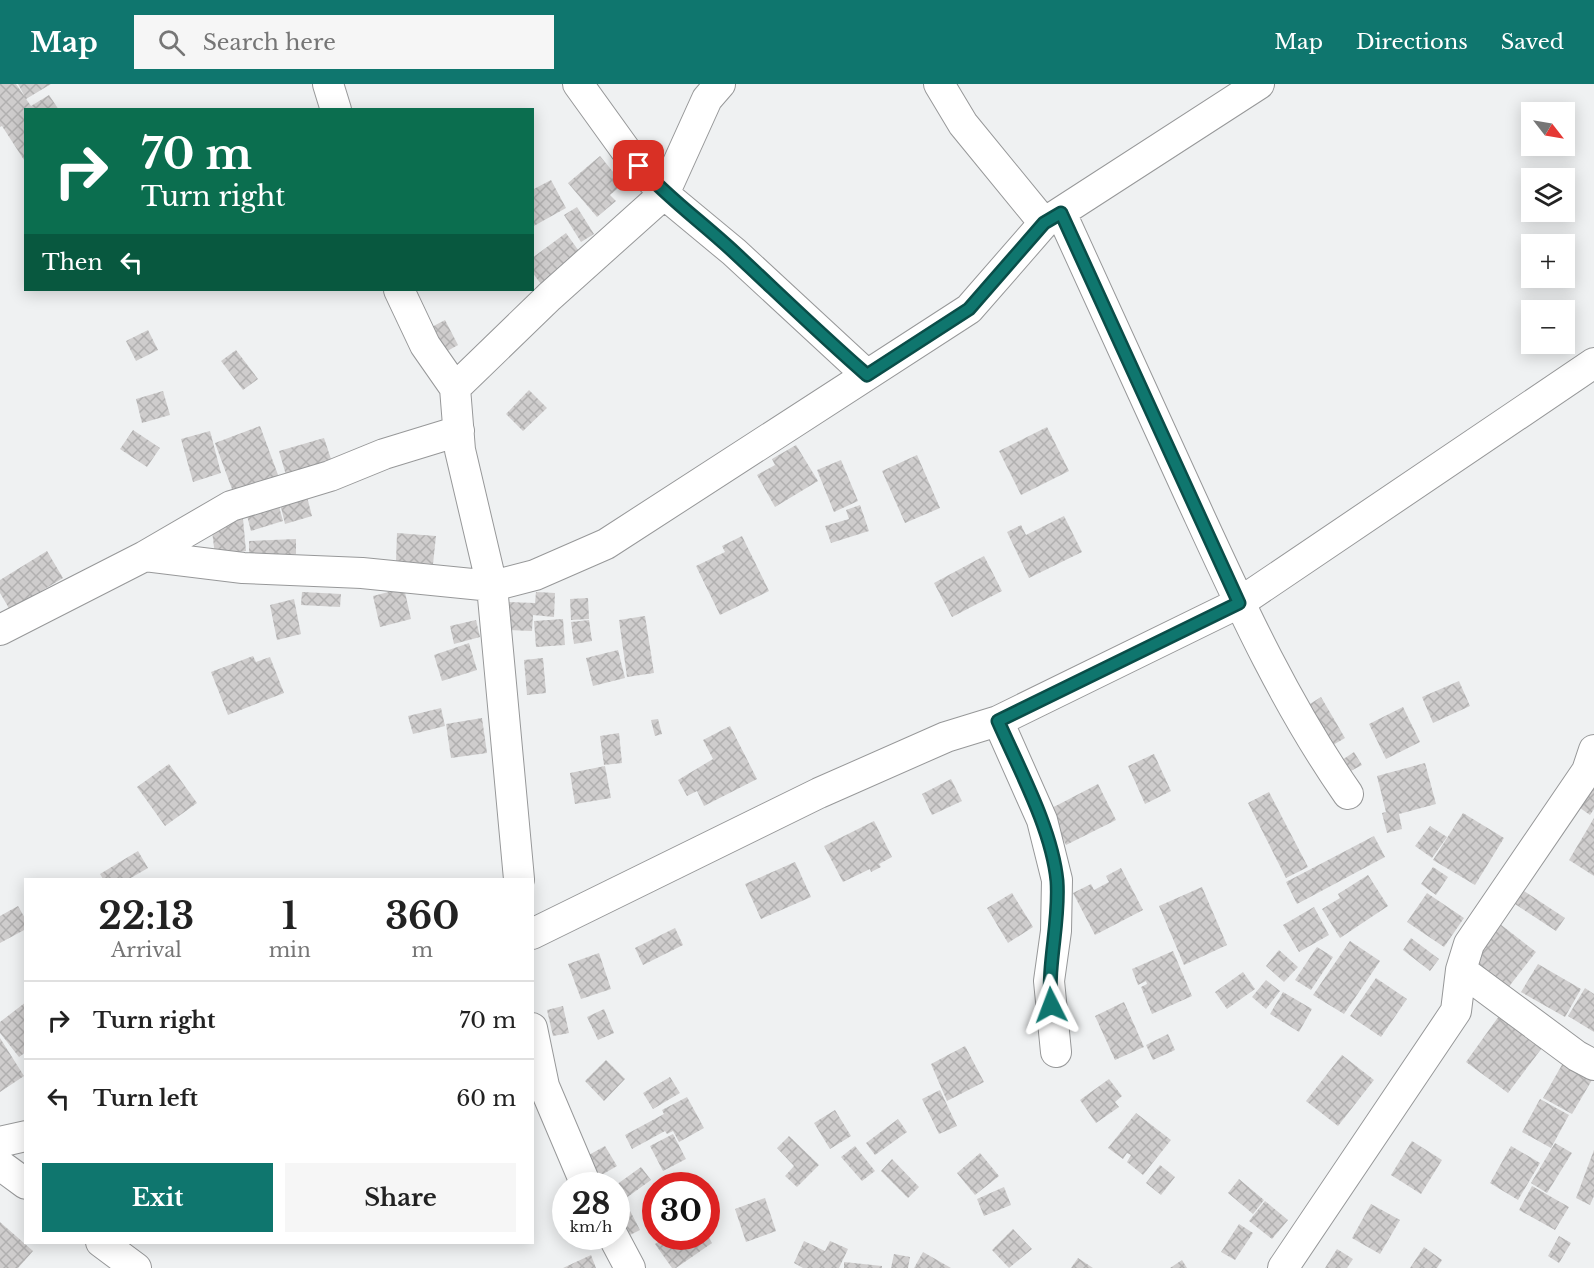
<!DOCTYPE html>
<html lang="en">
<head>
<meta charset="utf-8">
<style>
	body { margin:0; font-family:"Libre Baskerville",serif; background:#f6f6f6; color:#222; height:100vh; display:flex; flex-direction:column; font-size:22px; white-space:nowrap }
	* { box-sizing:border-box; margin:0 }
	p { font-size:20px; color:#767676 }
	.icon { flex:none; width:33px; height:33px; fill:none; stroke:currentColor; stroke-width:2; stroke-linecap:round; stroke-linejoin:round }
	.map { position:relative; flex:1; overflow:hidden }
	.drawer { position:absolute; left:24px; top:794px; width:510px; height:366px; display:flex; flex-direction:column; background:#fff; border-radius:0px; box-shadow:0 3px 15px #0003 }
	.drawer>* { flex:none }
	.banner { position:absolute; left:24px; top:24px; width:510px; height:183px; border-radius:0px; box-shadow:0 3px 15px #0003; background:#0b6e4f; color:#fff; overflow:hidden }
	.needle { width:39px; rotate:121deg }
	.buttons { position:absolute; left:1521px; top:18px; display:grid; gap:12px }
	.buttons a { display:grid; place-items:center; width:54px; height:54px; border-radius:0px; background:#fff; box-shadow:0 3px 15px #0003; font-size:30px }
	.speed { position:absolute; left:552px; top:1088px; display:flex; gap:12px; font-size:30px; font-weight:700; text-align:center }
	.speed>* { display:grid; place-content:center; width:78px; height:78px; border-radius:50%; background:#fff; box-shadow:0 3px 15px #0003; line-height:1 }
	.speed small { font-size:15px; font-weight:400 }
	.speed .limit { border:9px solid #d22; background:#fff; color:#111 }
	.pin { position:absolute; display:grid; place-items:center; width:51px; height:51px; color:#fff; margin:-26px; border-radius:12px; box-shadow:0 3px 9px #0006 }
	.me { position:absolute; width:66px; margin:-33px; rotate:357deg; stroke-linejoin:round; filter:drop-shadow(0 0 4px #0008) }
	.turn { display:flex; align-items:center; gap:21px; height:126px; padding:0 18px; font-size:27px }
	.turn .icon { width:78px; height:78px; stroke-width:2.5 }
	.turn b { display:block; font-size:42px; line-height:51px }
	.then { display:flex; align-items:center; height:57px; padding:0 18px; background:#0003; gap:12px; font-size:22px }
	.eta { display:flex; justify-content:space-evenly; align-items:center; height:102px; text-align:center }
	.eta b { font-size:36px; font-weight:800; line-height:42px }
	.action { display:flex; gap:12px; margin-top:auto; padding:12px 18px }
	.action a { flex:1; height:69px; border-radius:0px; background:#0f766e; color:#fff; font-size:24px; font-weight:800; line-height:69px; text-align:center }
	.action a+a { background:#f6f6f6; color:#222 }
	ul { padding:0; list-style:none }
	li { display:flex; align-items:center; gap:18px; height:78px; padding:0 18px; border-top:2px solid #e0e0e0 }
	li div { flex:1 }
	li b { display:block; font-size:22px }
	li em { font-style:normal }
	header { display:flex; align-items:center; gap:36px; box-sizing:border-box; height:84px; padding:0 30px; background:#0f766e; color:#fff }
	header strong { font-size:28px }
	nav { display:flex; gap:33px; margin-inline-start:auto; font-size:21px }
	.search { width:420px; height:54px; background:#f6f6f6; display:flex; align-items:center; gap:15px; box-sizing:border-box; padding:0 21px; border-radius:0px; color:#767676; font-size:22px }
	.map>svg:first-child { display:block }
	.building { fill:url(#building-cross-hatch) }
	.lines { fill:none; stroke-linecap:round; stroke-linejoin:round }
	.minor-casing { stroke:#979899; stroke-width:32 }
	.minor { stroke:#fff; stroke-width:30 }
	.route-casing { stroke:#0a4d48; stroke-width:15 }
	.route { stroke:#0f766e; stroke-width:10 }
</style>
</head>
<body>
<header>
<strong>Map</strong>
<div class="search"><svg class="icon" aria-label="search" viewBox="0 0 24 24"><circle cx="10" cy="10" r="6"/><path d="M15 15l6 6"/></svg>Search here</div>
<nav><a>Map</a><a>Directions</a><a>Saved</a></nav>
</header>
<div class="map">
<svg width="1594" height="1184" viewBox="0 0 1594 1184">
	<defs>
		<pattern id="building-cross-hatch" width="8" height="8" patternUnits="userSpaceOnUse" patternTransform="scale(1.5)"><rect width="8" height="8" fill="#cfcdcd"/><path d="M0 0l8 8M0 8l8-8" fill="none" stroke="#b1b0b0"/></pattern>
	</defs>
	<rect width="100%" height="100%" fill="#eff1f2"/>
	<path class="building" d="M0 0H16L25 13 18 0H51L26 15 31 22 49 11 59 26H26V79L2 42 0 43Z
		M600 72 623 100 610 111 616 117 597 133 568 99Z
		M551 96 566 124 532 143V106Z
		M577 123 594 150 581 158 564 131Z
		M566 149 581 170 541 200 532 188V174Z
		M445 236 458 261 442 270 428 245Z
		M148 246 158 266 136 277 126 257Z
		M236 266 258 295 243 306 221 277Z
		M529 306 547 324 523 347 506 330Z
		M163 307 170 331 142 339 136 315Z
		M260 342 281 399 236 416 215 359Z
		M1047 343 1069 387 1021 411 999 367Z
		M133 346 160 364 147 383 120 365Z
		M210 347 221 389 193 398 181 355Z
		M324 354 334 384 288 398 279 367Z
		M796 361 818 397 775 423 757 391 775 381 772 375Z
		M917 371 940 424 905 439 882 387Z
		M841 376 858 417 834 428 817 386Z
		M306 409 312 432 285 440 279 415Z
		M277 415 283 437 251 447 245 424Z
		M860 421 869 447 831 459 825 442 849 435 846 426Z
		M1064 432 1082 468 1029 494 1007 448 1021 441 1026 451Z
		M243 435 246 467 215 471 211 439Z
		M397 449 436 452 433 480 396 477Z
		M742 452 769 507 720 531 696 482 725 468 722 462Z
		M296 455V470L249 471V457Z
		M47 467 63 494 10 526 0 509V496Z
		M984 472 1002 507 952 533 934 499Z
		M404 504 411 535 380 543 373 512Z
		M302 508 341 510 340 523 301 521Z
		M536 508 555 509 554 533 533 531 532 547 506 546 507 518 535 519Z
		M588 514 589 535 571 536 570 515Z
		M294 515 301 550 277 556 270 521Z
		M645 532 654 589 627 593 619 536Z
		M563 535 565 561 536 563 534 537Z
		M476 536 480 553 454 560 450 542Z
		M589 536 592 557 574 560 571 538Z
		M469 559 477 586 442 597 434 571Z
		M618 566 625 594 593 602 586 574Z
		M253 572 256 578 270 573 284 609 228 631 211 588Z
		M543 574 546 609 527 611 524 576Z
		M1459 597 1470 622 1433 639 1422 613Z
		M1321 613 1345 654 1326 665 1302 625Z
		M1403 623 1420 658 1386 675 1369 640Z
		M441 624 445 642 413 650 408 632Z
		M482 634 487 669 451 674 446 640Z
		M658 635 662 650 655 652 651 636Z
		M730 642 757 695 704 722 697 707 687 712 678 696 713 675 703 656Z
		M619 649 622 679 604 681 600 652Z
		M1354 668 1362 681 1349 688 1342 676Z
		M1154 670 1171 707 1145 720 1128 682Z
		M1425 679 1436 720 1399 730 1402 745 1387 749 1382 729 1386 728 1377 692Z
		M169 680 197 719 165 742 137 703Z
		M605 682 611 714 575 720 570 689Z
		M951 695 962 717 932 731 922 710Z
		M1594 698V725L1590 731 1573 719Z
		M1098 700 1116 736 1066 761 1048 726Z
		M1269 708 1308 783 1286 794 1248 719Z
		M1463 729 1504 754 1475 801 1433 776Z
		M1594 734V792L1569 776Z
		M874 737 892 773 879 780 881 783 871 788 870 785 843 798 824 762Z
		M1430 742 1447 753 1432 774 1415 762Z
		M1374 752 1385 773 1297 820 1286 798Z
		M138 767 148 784 129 795H103L100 790Z
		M795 778 811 813 761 835 745 800Z
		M1433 783 1448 793 1436 811 1421 800Z
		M1121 784 1143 826 1095 851 1073 809 1091 800 1094 806 1109 798 1106 792Z
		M1368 791 1388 822 1340 854 1322 825 1340 814 1338 810Z
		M1202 803 1227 861 1184 881 1159 822Z
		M1524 807 1565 834 1556 847 1515 820Z
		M1012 809 1033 843 1008 859 987 824Z
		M1427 809 1464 834 1444 863 1407 838Z
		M18 822 26 836V845L0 859V832Z
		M1314 823 1329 851 1299 868 1283 841Z
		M1500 840 1536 868 1507 905 1471 877Z
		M675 844 683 861 643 881 635 864Z
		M1411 854 1439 875 1430 887 1403 866Z
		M1350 857 1380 877 1344 930 1313 911Z
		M1317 863 1333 873 1311 906 1295 896Z
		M1279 866 1298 883 1284 898 1266 882Z
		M1173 867 1192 912 1152 930 1141 903 1147 900 1146 897 1138 901 1132 885Z
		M599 869 611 905 581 915 568 880Z
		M1538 880 1581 905 1565 933 1521 908Z
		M1243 888 1255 905 1227 925 1215 908Z
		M1376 894 1407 915 1381 953 1350 932Z
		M1266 896 1280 907 1266 925 1252 913Z
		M1585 904 1594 910V948L1568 932Z
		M1283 908 1312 925 1299 948 1270 930Z
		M26 918V968L19 973 0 949V938Z
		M1124 918 1144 963 1115 976 1095 932Z
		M563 922 569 949 553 952 547 926Z
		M604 925 614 949 598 956 587 933Z
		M1499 932 1542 964 1508 1009 1466 978Z
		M1168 950 1175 966 1153 976 1146 961Z
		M0 954 24 992 0 1008Z
		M965 962 984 998 947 1017 931 980Z
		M1342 971 1374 996 1338 1042 1306 1017Z
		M606 976 625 995 604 1017 585 997Z
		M1563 979 1592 996 1572 1030 1543 1014Z
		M670 993 680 1009 653 1025 643 1009Z
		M1109 995 1122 1012 1115 1018 1119 1023 1096 1039 1080 1016Z
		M940 1006 957 1042 939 1050 922 1015Z
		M687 1013 704 1044 679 1058 673 1047 667 1050 665 1047 632 1065 625 1051 664 1030 662 1026Z
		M1540 1015 1569 1031 1551 1064 1522 1048Z
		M835 1026 851 1052 830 1065 814 1039Z
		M1136 1029 1171 1056 1143 1091 1127 1078 1131 1071 1127 1069 1123 1075 1108 1064Z
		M898 1035 907 1048 875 1071 866 1059Z
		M673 1050 686 1075 663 1087 650 1062Z
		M789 1052 819 1081 797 1103 785 1092 794 1082 777 1064Z
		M1412 1057 1442 1076 1421 1110 1391 1091Z
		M1555 1059 1572 1069 1547 1109 1531 1099Z
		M605 1062 617 1082 598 1093 587 1072Z
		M855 1062 875 1087 862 1097 841 1073Z
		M1511 1062 1540 1079 1518 1116 1490 1099Z
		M1594 1066V1112L1590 1121 1576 1114Z
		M980 1069 999 1092 975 1111 957 1089Z
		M892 1075 919 1103 908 1114 881 1087Z
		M1160 1081 1175 1093 1161 1111 1146 1099Z
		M641 1083 651 1096 622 1117 616 1110V1101Z
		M1239 1095 1264 1116 1253 1130 1228 1109Z
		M1532 1102 1569 1123 1555 1146 1519 1126Z
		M1004 1103 1011 1121 984 1132 977 1115Z
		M765 1114 776 1147 746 1158 735 1125Z
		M1265 1117 1288 1136 1272 1155 1249 1137Z
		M626 1119 640 1146 624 1154 616 1138V1123Z
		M1371 1120 1400 1136 1380 1170 1352 1154Z
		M0 1138 33 1167 18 1184H0Z
		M1239 1140 1253 1149 1235 1176 1221 1168Z
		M1013 1145 1032 1165 1009 1184 992 1166Z
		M667 1152H708L712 1159 676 1184H672L655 1160Z
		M1559 1152 1571 1159 1559 1179 1548 1172Z
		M804 1157 825 1167 830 1157 848 1165 839 1184H803L794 1179Z
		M1424 1163 1442 1176 1437 1184H1410Z
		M1337 1165 1353 1175 1347 1184H1325Z
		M923 1168 951 1184H914Z
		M894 1170 910 1173 908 1184H891Z
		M591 1171 596 1184H563Z
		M1078 1174 1093 1184H1071Z
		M1182 1176 1187 1184H1170Z
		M844 1178 882 1182V1184H844Z"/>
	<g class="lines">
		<defs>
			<path id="minor" d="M328 0 336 26
				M578 0 627 68 664 110 734 168 867 291
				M939 0 963 40 1044 139
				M1061 129C1104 224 1148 319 1191 414 1238 516 1283 617 1348 710
				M399 206 425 261 455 304 460 366 492 502 519 795
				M455 304 549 213 664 110 707 15 720 0
				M145 472 231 422 330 392 384 370 459 347
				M0 546 145 472 243 484 362 489 492 502 535 491 606 460 969 225 1044 139 1259 0
				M998 637 1042 736 1057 796 1056 847 1049 897 1056 968
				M532 850 819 709 946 653 998 637 1239 519 1594 279
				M1461 886 1577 972 1594 981
				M532 944 544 1002 586 1101
				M0 1058 26 1052
				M0 1081 26 1100
				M613 1152 630 1184
				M101 1158 136 1184
				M1283 1184 1456 927 1461 886 1469 860 1587 687 1594 666"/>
		</defs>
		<use href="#minor" class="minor-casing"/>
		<use href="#minor" class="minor"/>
	</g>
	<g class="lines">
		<defs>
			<path id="route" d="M639 82C669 115 703 139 735 169 779 210 822 252 867 291L969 225 1044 139 1061 129 1239 519 998 637C1019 685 1052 745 1057 797 1060 838 1047 879 1051 921"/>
		</defs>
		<use href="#route" class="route-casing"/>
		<use href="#route" class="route"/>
	</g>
</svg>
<div class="buttons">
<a><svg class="needle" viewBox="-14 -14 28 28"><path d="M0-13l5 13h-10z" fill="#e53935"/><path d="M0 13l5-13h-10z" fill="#767676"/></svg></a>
<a><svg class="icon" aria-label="layers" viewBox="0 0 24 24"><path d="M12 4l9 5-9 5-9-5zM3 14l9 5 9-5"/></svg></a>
<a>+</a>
<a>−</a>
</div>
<div class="speed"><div>28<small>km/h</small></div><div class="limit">30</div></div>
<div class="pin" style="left:639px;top:82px;background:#d93025"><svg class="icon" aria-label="arrive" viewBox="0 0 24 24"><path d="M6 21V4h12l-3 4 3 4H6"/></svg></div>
<svg class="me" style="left:1051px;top:921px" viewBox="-20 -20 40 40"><path d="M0-17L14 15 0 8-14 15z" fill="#0f766e" stroke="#fff" stroke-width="4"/></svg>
<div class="banner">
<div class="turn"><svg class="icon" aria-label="right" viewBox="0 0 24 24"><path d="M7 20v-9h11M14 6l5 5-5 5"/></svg><div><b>70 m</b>Turn right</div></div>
<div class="then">Then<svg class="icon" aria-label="left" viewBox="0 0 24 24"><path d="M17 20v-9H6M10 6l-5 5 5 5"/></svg></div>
</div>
<section class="drawer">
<div class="eta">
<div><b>22:13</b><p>Arrival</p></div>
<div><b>1</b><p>min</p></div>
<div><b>360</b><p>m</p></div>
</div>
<ul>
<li><svg class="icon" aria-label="right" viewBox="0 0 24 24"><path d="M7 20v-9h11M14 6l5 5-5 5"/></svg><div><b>Turn right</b></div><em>70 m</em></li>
<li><svg class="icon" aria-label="left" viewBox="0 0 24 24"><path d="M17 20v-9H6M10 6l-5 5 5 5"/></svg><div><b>Turn left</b></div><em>60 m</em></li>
</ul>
<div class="action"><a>Exit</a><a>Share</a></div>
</section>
</div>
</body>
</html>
